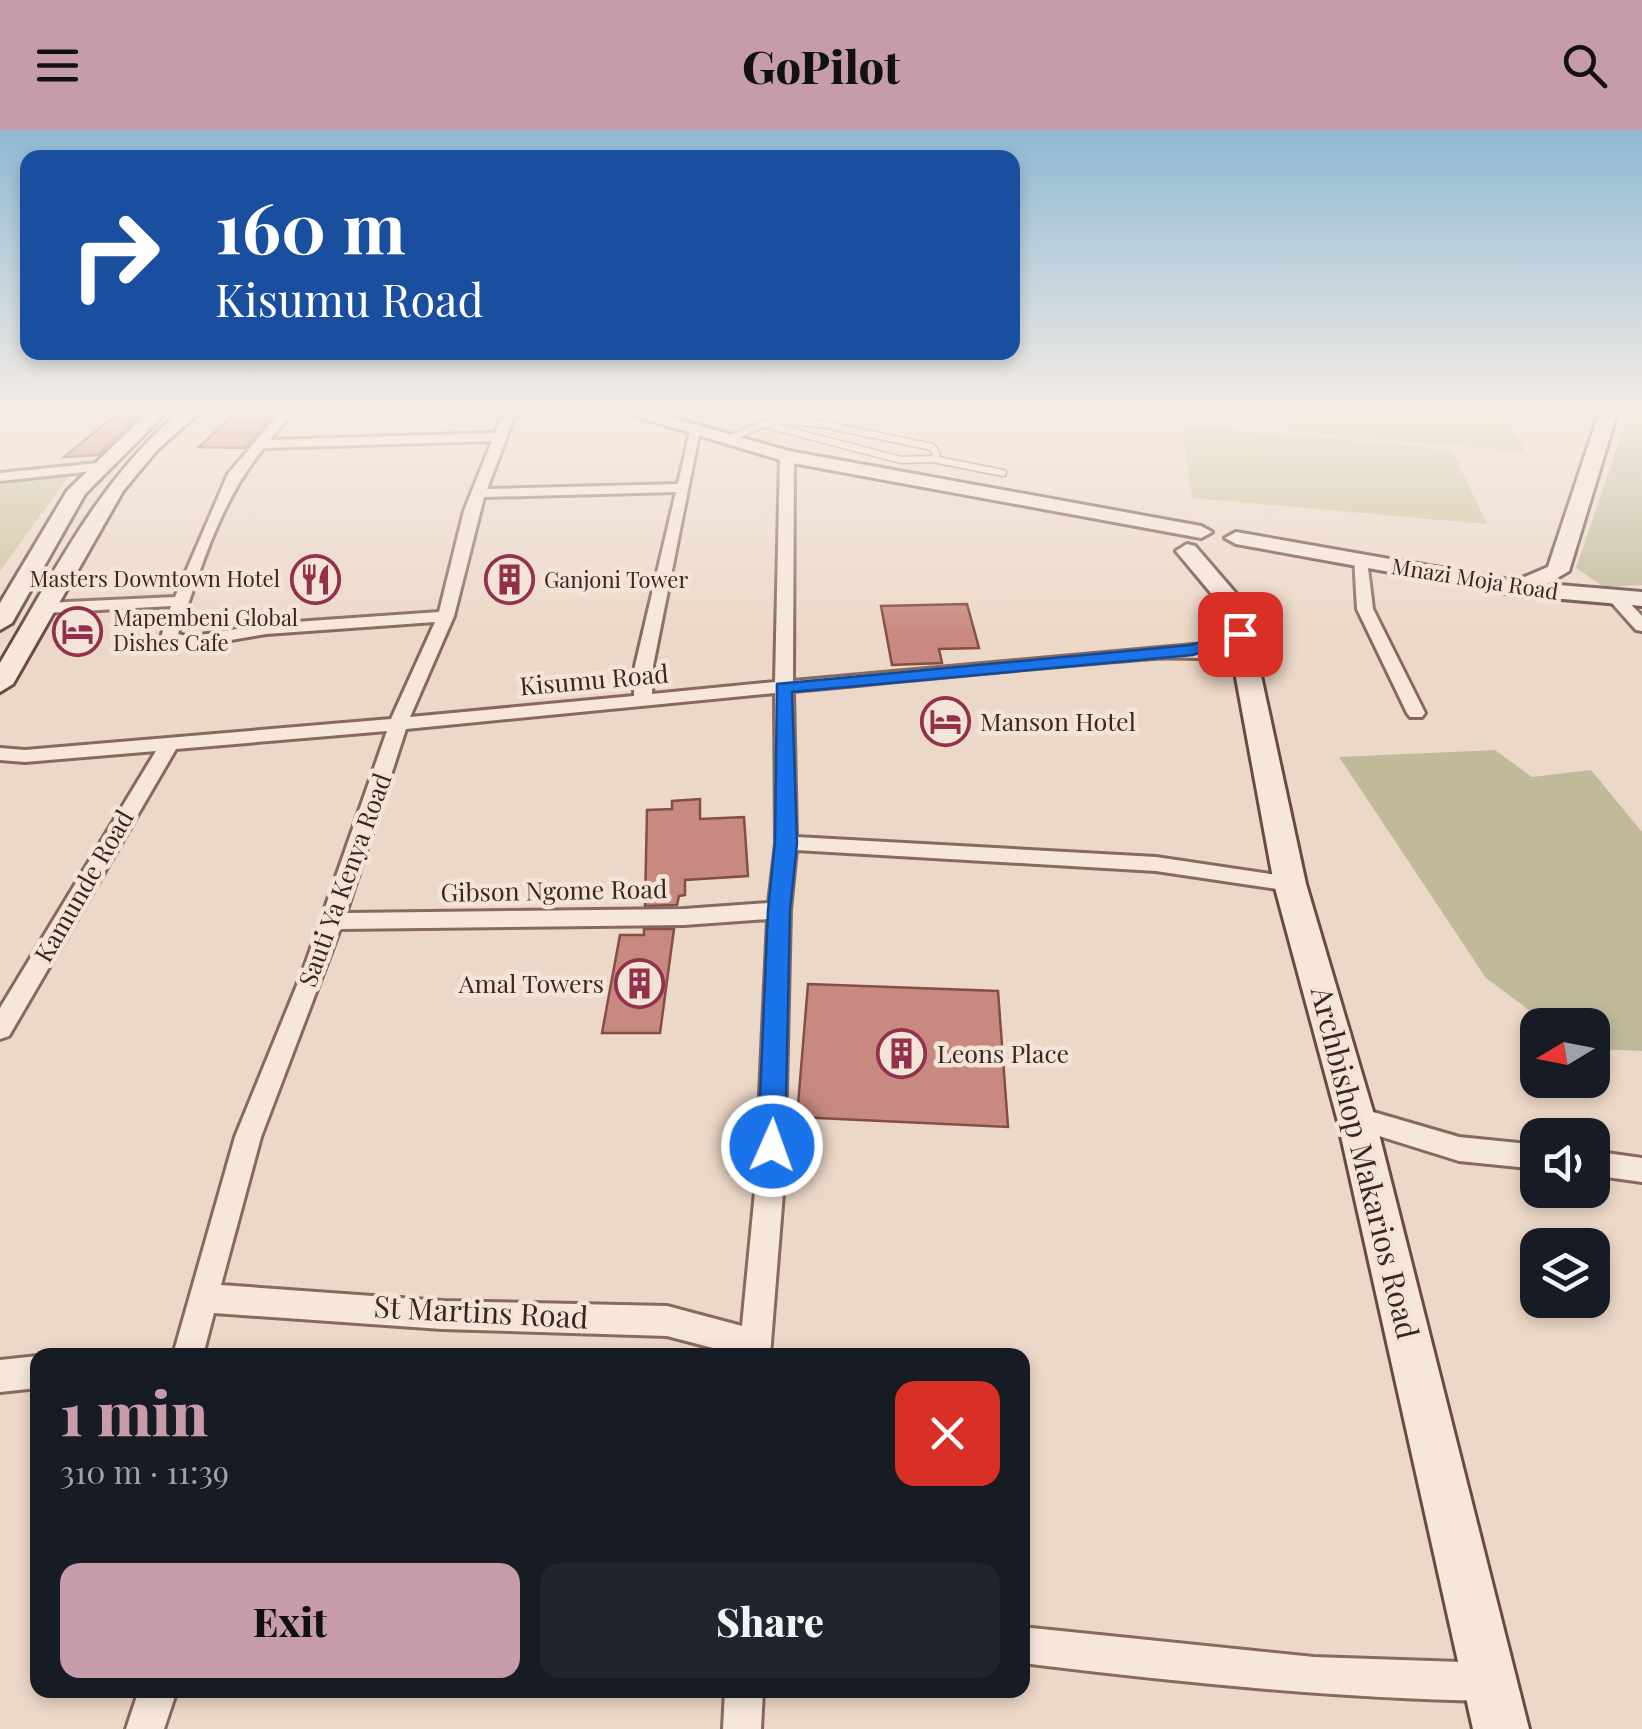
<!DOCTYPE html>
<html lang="en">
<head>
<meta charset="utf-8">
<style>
	body { margin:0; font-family:"Playfair Display",serif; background:#20242c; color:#f1f3f6; height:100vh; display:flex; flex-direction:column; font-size:38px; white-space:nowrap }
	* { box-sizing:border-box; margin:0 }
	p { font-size:32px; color:#9ea1a6 }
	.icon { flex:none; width:55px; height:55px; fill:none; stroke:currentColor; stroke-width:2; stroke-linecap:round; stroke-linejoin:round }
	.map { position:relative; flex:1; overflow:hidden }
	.side { position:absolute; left:30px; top:1218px; width:1000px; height:350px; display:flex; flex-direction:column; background:#171b24; border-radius:20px; box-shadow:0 5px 15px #0003 }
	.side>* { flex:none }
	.hud { position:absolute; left:20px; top:20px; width:1000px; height:210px; border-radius:20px; box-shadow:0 5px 15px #0003; background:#1a4fa0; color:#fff; overflow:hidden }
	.needle { width:65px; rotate:260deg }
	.tools { position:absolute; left:1520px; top:878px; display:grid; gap:20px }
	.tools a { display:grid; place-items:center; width:90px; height:90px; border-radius:20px; background:#171b24; box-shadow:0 5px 15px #0003; font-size:50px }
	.pin { position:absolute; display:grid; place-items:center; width:85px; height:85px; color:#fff; margin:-42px; border-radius:20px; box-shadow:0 5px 15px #0006 }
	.me { position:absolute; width:110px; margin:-55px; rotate:2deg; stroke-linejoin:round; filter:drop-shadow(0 0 8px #0008) }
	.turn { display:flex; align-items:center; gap:35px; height:210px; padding:0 30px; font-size:45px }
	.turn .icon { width:130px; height:130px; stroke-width:2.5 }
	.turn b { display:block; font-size:70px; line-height:85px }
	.round { display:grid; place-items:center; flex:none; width:105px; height:105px; border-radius:20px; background:#20242c }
	.head { display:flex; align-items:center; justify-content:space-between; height:170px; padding:0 30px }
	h1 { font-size:60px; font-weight:800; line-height:75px; color:#c79caa }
	.button { display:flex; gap:20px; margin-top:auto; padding:20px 30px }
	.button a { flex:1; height:115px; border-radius:20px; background:#c79caa; color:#111; font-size:40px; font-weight:800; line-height:115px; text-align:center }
	.button a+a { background:#20242c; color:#f1f3f6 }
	header { display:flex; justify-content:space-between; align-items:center; height:130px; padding:0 30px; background:#c79caa; color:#111; font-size:45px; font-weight:800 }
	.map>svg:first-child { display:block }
	.green { fill:#cac39c }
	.cemetery { fill:#c0ba9b }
	.building { fill:#c88a80; stroke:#854d45; stroke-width:2.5 }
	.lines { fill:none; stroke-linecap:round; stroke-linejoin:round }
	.lane-casing { stroke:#88695e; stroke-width:9 }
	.street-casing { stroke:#88695e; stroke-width:6 }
	.secondary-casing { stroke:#6a4a41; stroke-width:6 }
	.lane { stroke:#f7e7db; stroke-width:6 }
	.street { fill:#f7e7db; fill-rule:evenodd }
	.secondary { fill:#f7e7db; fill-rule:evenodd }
	.route { fill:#1a73e8; stroke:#114b97; stroke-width:2.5 }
	.labels { text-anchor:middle; stroke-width:9; stroke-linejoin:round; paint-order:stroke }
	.far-poi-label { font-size:22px; fill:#392621; stroke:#f4e4d7; text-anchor:start }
	.far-street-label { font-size:22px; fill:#392621; stroke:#f4e4d7 }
	.street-label { font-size:25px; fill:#392621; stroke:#f4e4d7 }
	.poi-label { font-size:25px; fill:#392621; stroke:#f4e4d7; text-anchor:start }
	.near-street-label { font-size:30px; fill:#392621; stroke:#f4e4d7 }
</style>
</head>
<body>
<header><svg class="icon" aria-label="menu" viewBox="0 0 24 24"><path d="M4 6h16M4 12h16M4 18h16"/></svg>GoPilot<svg class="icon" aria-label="search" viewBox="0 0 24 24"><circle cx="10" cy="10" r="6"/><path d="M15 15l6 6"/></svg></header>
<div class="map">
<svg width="1642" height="1599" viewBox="0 0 1642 1599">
	<rect width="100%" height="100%" fill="#ecd8c8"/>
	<path class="green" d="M1286 280H1505L1525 322 1289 300Z
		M1181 295 1452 320 1487 394 1192 368Z
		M68 347 0 441V352Z"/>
	<path class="cemetery" d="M1630 280H1642V455L1604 457 1576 438Z
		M1495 620 1532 647 1591 640 1642 702V921L1593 919 1592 895H1549L1486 848 1339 627Z"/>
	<path class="building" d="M122 280H142L98 325 64 327Z
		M238 280H277L245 318 199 317Z
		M967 474 979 518 939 519 942 533 892 535 881 476Z
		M700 669V689L744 687 748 746 685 750V765L679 766 677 775 645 776 647 680 672 679V671Z
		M644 799H674L660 903H602L620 805H644Z
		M808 854 998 861 1008 997 797 987Z"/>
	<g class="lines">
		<defs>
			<path id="lane" d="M783 291 822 294 932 317 937 324 933 329 901 330 764 294Z
				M731 308 764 294
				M933 329 1003 343"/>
			<path id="street" d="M282 280H294L270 310 495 303 505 280H517L487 359 678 354 691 297 701 294 653 536 652 564 775 552 780 326 787 322 794 326 793 551 1193 515 1250 518 1253 522C1240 532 1175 526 1154 528 1034 537 913 550 793 561L796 707 1156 727 1290 747 1301 754 1290 761 1156 741 796 720 790 780 784 1051 770 1225H740L667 1206 442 1199 214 1183 203 1225H173L235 1007 304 838 387 601 176 619 9 906 0 909V878L156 621 25 632 0 630V618L25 620 391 589 435 492 266 504 189 517 168 513 162 504 171 476 46 483 38 478 46 473 175 467 228 344ZM492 311 464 381 439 482 266 494 189 507 178 504C199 443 220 370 264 318ZM676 362 635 536 634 566 410 587 454 486 484 367ZM775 563 776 713 769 773 684 779 346 783 406 599ZM768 789 756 1051 742 1196 667 1176 442 1171 221 1155 261 1007 340 799 684 795Z
				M98 333 105 337 103 340 0 351V343Z
				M1354 427 1367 430 1373 479 1425 583 1422 587H1410L1407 583 1357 479Z
				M1611 466H1623L1642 486V501L1636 500 1611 472Z
				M1356 977 1459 1007 1538 1015V1039L1459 1031 1347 996 1343 988 1347 980Z
				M1592 1021 1642 1028V1052L1592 1045Z
				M38 1226V1258L0 1262V1230Z
				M1022 1497 1314 1527 1490 1533 1503 1539 1509 1552 1503 1565 1490 1571C1333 1568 1178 1552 1022 1533Z
				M139 1560H177L164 1599H126Z
				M725 1560H763L761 1599H723Z"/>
			<path id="secondary" d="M182 280H202L157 320 123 361 13 554 0 562V533C55 441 99 349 182 280Z
				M615 280H643L789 321 1201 396 1212 402 1201 408 787 332Z
				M1600 280H1618L1569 441 1547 454 1642 462V476L1517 465 1236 414 1225 408 1236 402 1515 451 1548 437Z
				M151 284 160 289 85 364 12 493 0 500V473L67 361 145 285Z
				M1187 414 1195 416 1239 467 1252 504 1306 754 1375 988 1529 1599H1473L1337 988 1274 754 1228 504 1216 469 1176 421Z"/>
		</defs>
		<use href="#lane" class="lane-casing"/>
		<use href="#street" class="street-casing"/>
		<use href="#secondary" class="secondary-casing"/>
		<use href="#lane" class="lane"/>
		<use href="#street" class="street"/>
		<use href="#secondary" class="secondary"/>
	</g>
	<linearGradient id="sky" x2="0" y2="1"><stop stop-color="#8fb9d3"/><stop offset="0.56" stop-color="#f6ede6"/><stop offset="1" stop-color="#f6ede6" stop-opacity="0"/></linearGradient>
	<rect width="1642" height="504" fill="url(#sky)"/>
	<path class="route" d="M1240 499 1249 504 1246 508 1193 525 792 562 797 713 790 780 785 1016 781 1024 772 1027 762 1024 758 1016 768 780 775 713 777 554 1191 515Z"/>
	<defs>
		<symbol id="restaurant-ring" viewBox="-11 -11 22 22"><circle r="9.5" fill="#f4e4d7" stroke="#93314c" stroke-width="1.5"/><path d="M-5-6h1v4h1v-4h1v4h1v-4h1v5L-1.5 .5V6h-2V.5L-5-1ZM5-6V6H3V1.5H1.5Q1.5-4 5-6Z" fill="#93314c"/></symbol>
		<symbol id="building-ring" viewBox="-11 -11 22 22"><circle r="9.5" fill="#f4e4d7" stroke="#93314c" stroke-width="1.5"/><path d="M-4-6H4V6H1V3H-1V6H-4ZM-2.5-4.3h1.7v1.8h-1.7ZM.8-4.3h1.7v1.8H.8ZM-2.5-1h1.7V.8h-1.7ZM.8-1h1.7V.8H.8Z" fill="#93314c"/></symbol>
		<symbol id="hotel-ring" viewBox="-11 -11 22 22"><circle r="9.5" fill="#f4e4d7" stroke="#93314c" stroke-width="1.5"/><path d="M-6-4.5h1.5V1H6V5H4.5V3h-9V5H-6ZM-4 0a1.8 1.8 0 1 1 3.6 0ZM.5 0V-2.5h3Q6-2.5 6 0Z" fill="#93314c"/></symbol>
	</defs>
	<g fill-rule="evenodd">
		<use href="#restaurant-ring" x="288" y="422" width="55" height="55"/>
		<use href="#building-ring" x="482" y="422" width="55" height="55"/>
		<use href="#hotel-ring" x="50" y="474" width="55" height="55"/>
		<use href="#hotel-ring" x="918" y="564" width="55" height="55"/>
		<use href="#building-ring" x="612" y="826" width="55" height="55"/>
		<use href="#building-ring" x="874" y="896" width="55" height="55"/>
	</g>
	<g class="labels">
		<g class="far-poi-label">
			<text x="280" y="457" text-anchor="end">Masters Downtown Hotel</text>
			<text x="544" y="458">Ganjoni Tower</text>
			<text x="113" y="496">Mapembeni Global<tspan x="113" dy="25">Dishes Cafe</tspan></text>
		</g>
		<g class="far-street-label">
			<text transform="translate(1475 449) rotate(9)" y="8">Mnazi Moja Road</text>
		</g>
		<g class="street-label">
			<text transform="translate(594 550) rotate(-5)" y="9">Kisumu Road</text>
			<text transform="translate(345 750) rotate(-70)" y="9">Sauti Ya Kenya Road</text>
			<text transform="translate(84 756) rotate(-60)" y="9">Kamunde Road</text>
			<text transform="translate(554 761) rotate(-1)" y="9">Gibson Ngome Road</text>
		</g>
		<g class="poi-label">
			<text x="980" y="601">Manson Hotel</text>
			<text x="604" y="863" text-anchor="end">Amal Towers</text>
			<text x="937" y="933">Leons Place</text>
		</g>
		<g class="near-street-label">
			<text transform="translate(1364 1033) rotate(76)" y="10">Archbishop Makarios Road</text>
			<text transform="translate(481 1183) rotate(3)" y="10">St Martins Road</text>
		</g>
	</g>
</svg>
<div class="tools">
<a><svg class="needle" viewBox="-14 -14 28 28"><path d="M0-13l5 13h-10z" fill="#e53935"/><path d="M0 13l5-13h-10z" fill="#9ea1a6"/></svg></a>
<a><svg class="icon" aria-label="sound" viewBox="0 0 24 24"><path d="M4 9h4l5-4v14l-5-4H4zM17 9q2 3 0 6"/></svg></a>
<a><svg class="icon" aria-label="layers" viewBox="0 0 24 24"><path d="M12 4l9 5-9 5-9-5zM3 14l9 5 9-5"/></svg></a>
</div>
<div class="pin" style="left:1240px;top:504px;background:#d93025"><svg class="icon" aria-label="arrive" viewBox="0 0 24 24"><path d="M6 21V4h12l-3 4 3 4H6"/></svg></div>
<svg class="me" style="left:772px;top:1016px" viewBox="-20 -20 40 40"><circle r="17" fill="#1a73e8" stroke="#fff" stroke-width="3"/><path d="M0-11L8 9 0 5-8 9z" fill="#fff"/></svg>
<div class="hud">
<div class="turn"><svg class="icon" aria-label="right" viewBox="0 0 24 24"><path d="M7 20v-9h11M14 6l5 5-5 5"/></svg><div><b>160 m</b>Kisumu Road</div></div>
</div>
<section class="side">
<div class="head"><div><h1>1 min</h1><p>310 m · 11:39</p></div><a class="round" style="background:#d93025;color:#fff"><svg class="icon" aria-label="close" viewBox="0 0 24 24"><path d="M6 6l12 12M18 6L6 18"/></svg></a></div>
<div class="button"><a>Exit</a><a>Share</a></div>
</section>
</div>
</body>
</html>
